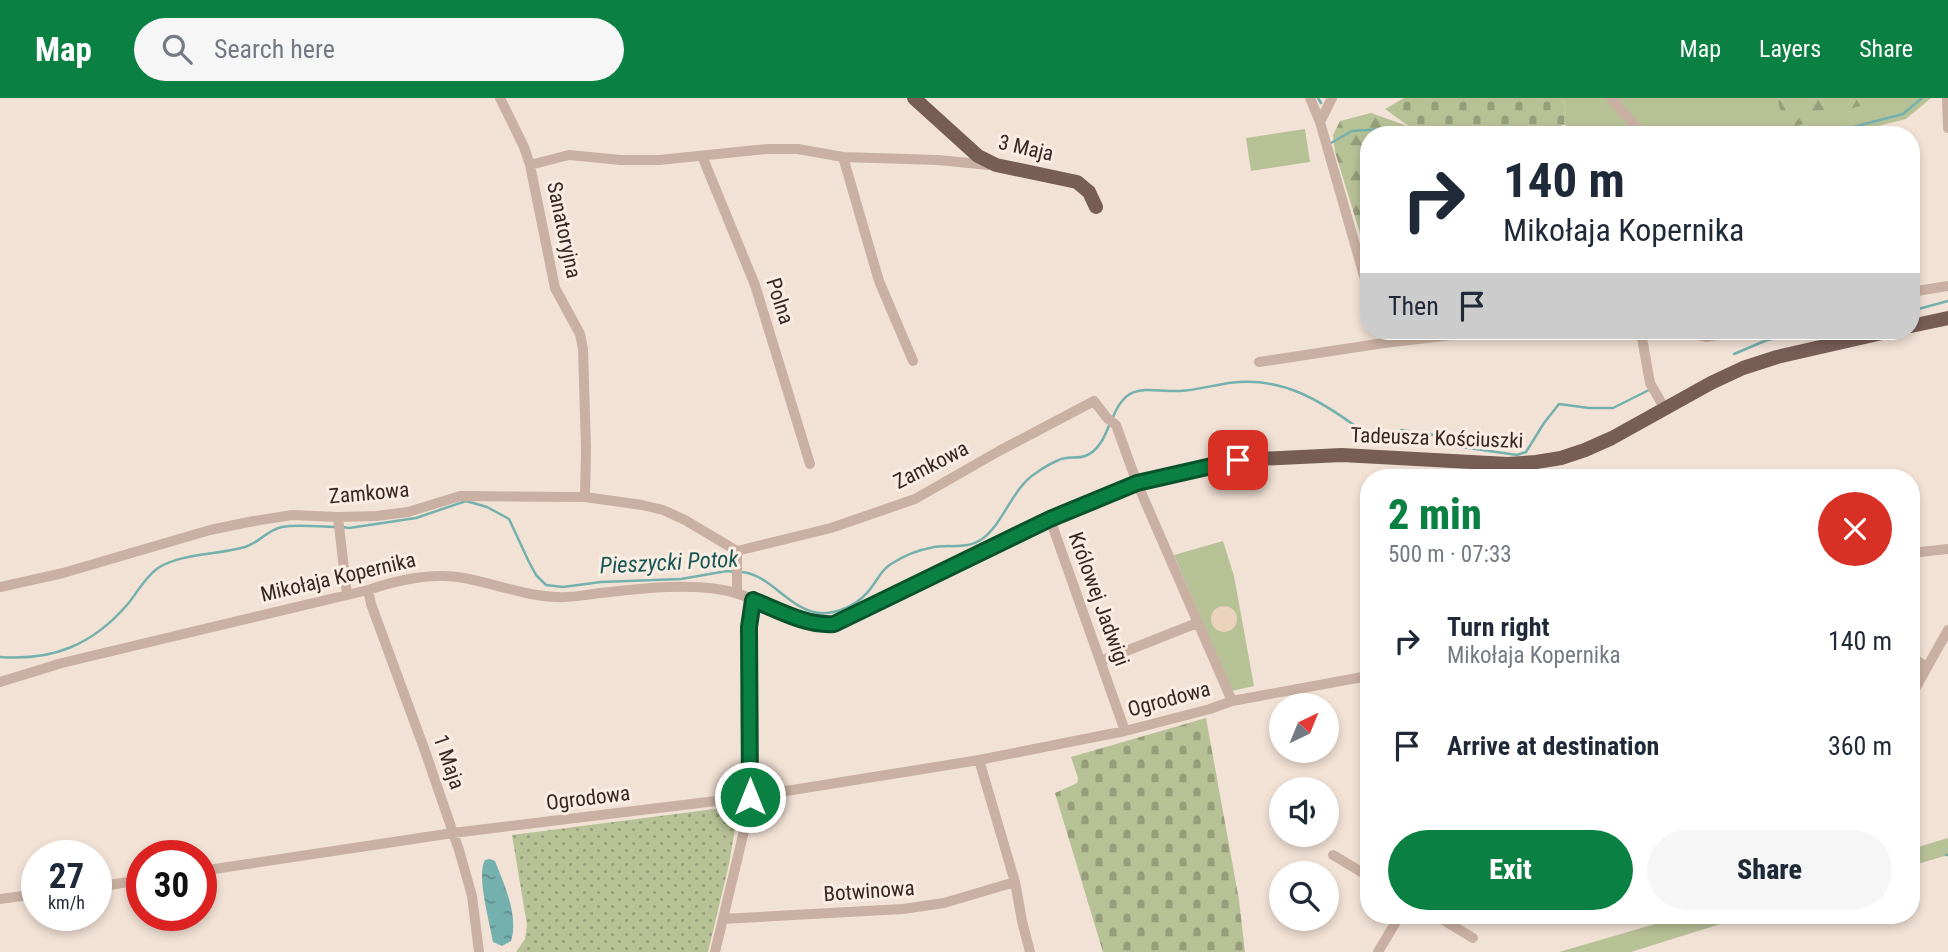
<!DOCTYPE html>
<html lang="en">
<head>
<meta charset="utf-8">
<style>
	body { margin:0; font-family:"Roboto Condensed",sans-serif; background:#f6f6f7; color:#1f2937; height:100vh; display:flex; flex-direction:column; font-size:26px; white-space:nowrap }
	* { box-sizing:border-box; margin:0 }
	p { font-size:23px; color:#747a83 }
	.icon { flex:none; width:38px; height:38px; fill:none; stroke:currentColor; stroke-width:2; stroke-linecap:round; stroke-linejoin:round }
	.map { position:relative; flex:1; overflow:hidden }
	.details { position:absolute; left:1360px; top:371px; width:560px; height:455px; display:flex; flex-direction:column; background:#fff; border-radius:28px; box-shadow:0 4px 10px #0003 }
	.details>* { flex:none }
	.banner { position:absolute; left:1360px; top:28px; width:560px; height:214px; border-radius:28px; box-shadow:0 4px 10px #0003; background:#fff; color:#1f2937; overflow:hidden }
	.needle { width:46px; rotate:43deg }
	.fabs { position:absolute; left:1269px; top:595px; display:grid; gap:14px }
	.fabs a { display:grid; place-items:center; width:70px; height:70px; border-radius:50%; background:#fff; box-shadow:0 4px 10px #0003; font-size:35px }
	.speed { position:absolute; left:21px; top:742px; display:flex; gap:14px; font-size:35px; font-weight:700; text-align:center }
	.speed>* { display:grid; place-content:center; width:91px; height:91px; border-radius:50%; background:#fff; box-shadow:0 4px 10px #0003; line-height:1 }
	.speed small { font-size:18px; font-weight:400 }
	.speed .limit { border:10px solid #d22; background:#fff; color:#111 }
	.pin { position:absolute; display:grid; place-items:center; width:60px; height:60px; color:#fff; margin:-30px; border-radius:14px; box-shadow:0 4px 10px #0006 }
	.me { position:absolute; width:77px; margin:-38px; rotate:0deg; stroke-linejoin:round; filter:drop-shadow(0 0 5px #0008) }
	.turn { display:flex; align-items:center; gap:24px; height:147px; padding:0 28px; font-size:32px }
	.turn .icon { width:91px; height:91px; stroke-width:2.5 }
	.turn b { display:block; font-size:49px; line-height:60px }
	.then { display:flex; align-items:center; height:66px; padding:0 28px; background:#0003; gap:14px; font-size:26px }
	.round { display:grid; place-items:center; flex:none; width:74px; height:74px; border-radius:37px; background:#f6f6f7 }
	.summary { display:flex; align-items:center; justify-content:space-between; height:119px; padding:0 28px }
	h1 { font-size:42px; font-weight:800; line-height:52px; color:#0b8043 }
	.button { display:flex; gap:14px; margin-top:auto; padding:14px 28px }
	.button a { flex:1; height:80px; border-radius:42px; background:#0b8043; color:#fff; font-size:28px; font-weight:800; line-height:80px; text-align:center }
	.button a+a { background:#f6f6f7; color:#1f2937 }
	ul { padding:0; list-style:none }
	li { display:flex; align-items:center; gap:21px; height:105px; padding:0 28px }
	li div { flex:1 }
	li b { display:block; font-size:26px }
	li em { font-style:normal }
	header { display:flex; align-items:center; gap:42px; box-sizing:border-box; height:98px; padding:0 35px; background:#0b8043; color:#fff }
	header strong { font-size:33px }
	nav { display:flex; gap:38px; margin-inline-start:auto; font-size:24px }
	.search { width:490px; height:63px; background:#f6f6f7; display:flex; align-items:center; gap:18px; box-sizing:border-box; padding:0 24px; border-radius:38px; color:#747a83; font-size:26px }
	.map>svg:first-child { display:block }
	.green { fill:#b7c196 }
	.forest { fill:url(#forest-firs) }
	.cemetery { fill:url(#cemetery-stones) }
	.garden { fill:url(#garden-dots) }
	.plaza { fill:#ebd2bc }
	.water { fill:url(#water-ripples) }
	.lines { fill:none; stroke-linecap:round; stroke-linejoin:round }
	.stream { stroke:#74b0ad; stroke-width:2.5 }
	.minor { stroke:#cab0a2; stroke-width:10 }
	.major { stroke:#785d55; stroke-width:14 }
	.route-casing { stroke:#07532c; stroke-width:18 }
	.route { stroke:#0b8043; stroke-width:12 }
	.labels { text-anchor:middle; stroke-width:6; stroke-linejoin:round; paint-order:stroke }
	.street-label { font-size:21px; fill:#352825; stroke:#faede3 }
	.water-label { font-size:23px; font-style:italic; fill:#195855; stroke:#faede3 }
</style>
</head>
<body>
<header>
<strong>Map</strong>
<div class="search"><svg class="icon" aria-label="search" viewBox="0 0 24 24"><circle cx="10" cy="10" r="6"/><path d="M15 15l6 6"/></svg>Search here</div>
<nav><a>Map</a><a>Layers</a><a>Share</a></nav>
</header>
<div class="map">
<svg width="1948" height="854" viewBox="0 0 1948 854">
	<defs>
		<pattern id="forest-firs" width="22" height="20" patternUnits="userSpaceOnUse" patternTransform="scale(1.75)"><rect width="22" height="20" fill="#b7c196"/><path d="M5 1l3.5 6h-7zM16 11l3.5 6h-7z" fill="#969d7a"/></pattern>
		<pattern id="cemetery-stones" width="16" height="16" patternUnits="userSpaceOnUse" patternTransform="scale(1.75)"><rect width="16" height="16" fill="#b7c196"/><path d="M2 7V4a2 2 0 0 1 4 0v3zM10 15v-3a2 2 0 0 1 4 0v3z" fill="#969d7a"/></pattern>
		<pattern id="garden-dots" width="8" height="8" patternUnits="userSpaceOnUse" patternTransform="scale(1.75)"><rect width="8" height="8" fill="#b7c196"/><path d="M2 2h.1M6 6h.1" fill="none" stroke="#969d7a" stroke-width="1.8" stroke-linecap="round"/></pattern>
		<pattern id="water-ripples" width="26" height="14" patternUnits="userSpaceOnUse" patternTransform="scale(1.75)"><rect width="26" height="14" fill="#74b0ad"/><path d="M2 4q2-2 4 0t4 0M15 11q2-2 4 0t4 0" fill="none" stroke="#608f8d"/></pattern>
	</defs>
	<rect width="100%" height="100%" fill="#f2e2d6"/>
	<path class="green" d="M1562 0H1931L1906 21 1878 28 1880 37H1596L1564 27 1566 11Z
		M1305 31 1310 64 1251 73 1246 40Z
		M1223 443 1234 478 1254 588 1232 593 1174 457Z
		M1948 740V757L1911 768V751Z
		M1686 817H1749L1631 854H1559Z"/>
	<path class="forest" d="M1777 0H1885L1786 31Z
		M1371 15 1433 37H1368V161L1335 54 1333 37 1340 23Z"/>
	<path class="cemetery" d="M1404 0H1562L1566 11 1564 27H1562L1560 37H1421L1385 11Z
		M1206 620 1239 802 1245 854H1103L1055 695 1077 685 1078 680 1071 659Z"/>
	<path class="garden" d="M730 709 738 714 729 766 708 854H516L525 841 527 827 512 737Z"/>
	<path class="plaza" d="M1211 521a13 13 0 1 1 26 0a13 13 0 1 1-26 0Z"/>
	<path class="water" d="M490 761 495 763C504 786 519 818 511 843L502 848 493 844C490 825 476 777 485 762Z"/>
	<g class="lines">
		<path class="stream" d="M1318 0 1321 5
			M1822 37 1903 16 1922 0
			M1331 45 1352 33 1385 31 1423 35 1425 37
			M1911 213 1948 203
			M1734 256 1767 242 1812 233
			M1113 319C1128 282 1148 294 1180 293 1200 292 1220 285 1239 284 1284 281 1319 302 1354 327
			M1401 332 1434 337 1462 349 1517 357 1526 354 1544 325 1559 306 1589 310H1613L1649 292
			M342 429 349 430 416 420 466 403 487 409 509 421 529 464 536 477 546 487 563 489 601 484 681 481 727 473 735 474
			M742 474C773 477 793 518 826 515 843 514 861 504 871 490 878 481 881 472 891 466 902 459 918 452 930 450 949 445 964 453 982 441 1004 425 1012 390 1036 375 1043 370 1051 365 1059 362 1067 358 1077 361 1085 358 1099 353 1105 338 1110 325
			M0 559C53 563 92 547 127 507 137 495 145 479 158 470 181 455 218 457 245 449 259 445 267 432 282 429 299 426 319 429 335 429
			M1946 757H1948"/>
		<path class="minor" d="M500 0 524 49 530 67 555 190 580 236 583 251 586 351 585 399
			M1310 0 1320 24
			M1332 0 1320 24 1368 192
			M1611 0 1643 37
			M1947 0 1948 30
			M702 58 755 187 810 366
			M843 59 879 183 913 263
			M530 67 569 57 621 62H659L767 51H798L843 59 938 62 989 67
			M1911 194 1948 188
			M1642 233V240L1650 285 1665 311
			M1682 233 1706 239 1738 233
			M1259 264 1384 245 1486 233
			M338 419 347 497
			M1050 421 1125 633
			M1911 455 1948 451
			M0 489 63 475 210 432 254 423 292 417 338 419 376 418 408 414 460 398 585 399 642 407 663 412 685 422 737 453 831 430 915 401 999 353 1094 303 1107 320 1116 327 1137 385 1232 603
			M368 492 371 506 425 653 459 752 472 798 479 854
			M737 495V453
			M1911 559 1927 569
			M1101 563 1197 525
			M0 584 62 565 368 492C397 482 427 475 458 479 491 484 523 498 557 499 571 500 586 497 600 495 639 491 683 485 723 492 760 498 795 529 834 526L1050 421 1137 385 1238 362
			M1911 598 1948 532
			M979 662 1015 784 1022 823 1030 854
			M1333 757 1368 778
			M201 773 453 735 749 699 979 662 1125 633 1210 611 1232 603 1368 578
			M96 789 142 782
			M0 801 37 796
			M1435 817 1473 840
			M723 821 903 811 944 805 1015 784
			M715 854 749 712V529L753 502
			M1378 854 1400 817"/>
		<path class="major" d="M914 0 978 58 996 67 1077 84 1089 94 1096 109
			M1911 228 1948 220
			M1238 362 1342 357 1508 366 1536 364 1561 360 1585 352 1612 340 1711 285 1743 270 1777 259 1891 233"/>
	</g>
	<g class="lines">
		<defs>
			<path id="route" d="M750 699 749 529 753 502C778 512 806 528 834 526L1050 421 1137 385 1238 362"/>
		</defs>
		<use href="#route" class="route-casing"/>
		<use href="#route" class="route"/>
	</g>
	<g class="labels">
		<g class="street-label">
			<text transform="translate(1026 50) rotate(13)" y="7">3 Maja</text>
			<text transform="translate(564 132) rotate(78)" y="7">Sanatoryjna</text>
			<text transform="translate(780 203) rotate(72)" y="7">Polna</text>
			<text transform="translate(1437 340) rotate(2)" y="7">Tadeusza Kościuszki</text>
			<text transform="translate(931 367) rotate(-27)" y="7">Zamkowa</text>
			<text transform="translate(369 395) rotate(-5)" y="7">Zamkowa</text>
			<text transform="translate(338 479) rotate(-13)" y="7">Mikołaja Kopernika</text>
			<text transform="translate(1099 501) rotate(70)" y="7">Królowej Jadwigi</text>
			<text transform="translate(1169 601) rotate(-15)" y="7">Ogrodowa</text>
			<text transform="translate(449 664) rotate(71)" y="7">1 Maja</text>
			<text transform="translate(588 700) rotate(-7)" y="7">Ogrodowa</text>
			<text transform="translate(869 793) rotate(-4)" y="7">Botwinowa</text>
		</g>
		<g class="water-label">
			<text transform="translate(669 464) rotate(-3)" y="8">Pieszycki Potok</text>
		</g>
	</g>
</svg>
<div class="fabs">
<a><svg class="needle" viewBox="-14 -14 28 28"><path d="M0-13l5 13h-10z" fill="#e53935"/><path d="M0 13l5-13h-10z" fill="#747a83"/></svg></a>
<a><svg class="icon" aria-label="sound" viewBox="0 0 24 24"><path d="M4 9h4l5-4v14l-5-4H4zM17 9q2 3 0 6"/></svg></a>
<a><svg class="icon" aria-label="search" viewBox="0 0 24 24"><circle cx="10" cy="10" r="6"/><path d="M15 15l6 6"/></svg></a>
</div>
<div class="speed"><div>27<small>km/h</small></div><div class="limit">30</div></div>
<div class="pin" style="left:1238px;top:362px;background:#d93025"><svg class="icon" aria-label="arrive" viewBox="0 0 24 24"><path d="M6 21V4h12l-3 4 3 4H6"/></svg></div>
<svg class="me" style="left:750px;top:699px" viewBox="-20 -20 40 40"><circle r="17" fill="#0b8043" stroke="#fff" stroke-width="3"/><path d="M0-11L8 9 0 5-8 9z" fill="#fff"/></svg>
<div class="banner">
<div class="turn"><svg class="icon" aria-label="right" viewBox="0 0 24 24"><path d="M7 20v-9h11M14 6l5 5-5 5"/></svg><div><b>140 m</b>Mikołaja Kopernika</div></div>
<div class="then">Then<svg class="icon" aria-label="arrive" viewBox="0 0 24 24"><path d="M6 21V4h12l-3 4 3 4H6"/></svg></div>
</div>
<section class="details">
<div class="summary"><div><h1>2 min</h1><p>500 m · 07:33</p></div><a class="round" style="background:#d93025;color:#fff"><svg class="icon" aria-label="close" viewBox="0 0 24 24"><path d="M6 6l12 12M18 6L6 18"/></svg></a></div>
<ul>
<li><svg class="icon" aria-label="right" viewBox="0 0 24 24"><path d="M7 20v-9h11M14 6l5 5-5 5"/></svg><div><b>Turn right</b><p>Mikołaja Kopernika</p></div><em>140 m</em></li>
<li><svg class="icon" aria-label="arrive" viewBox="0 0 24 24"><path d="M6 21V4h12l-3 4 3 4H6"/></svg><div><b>Arrive at destination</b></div><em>360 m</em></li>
</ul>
<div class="button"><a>Exit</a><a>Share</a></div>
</section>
</div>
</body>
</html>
